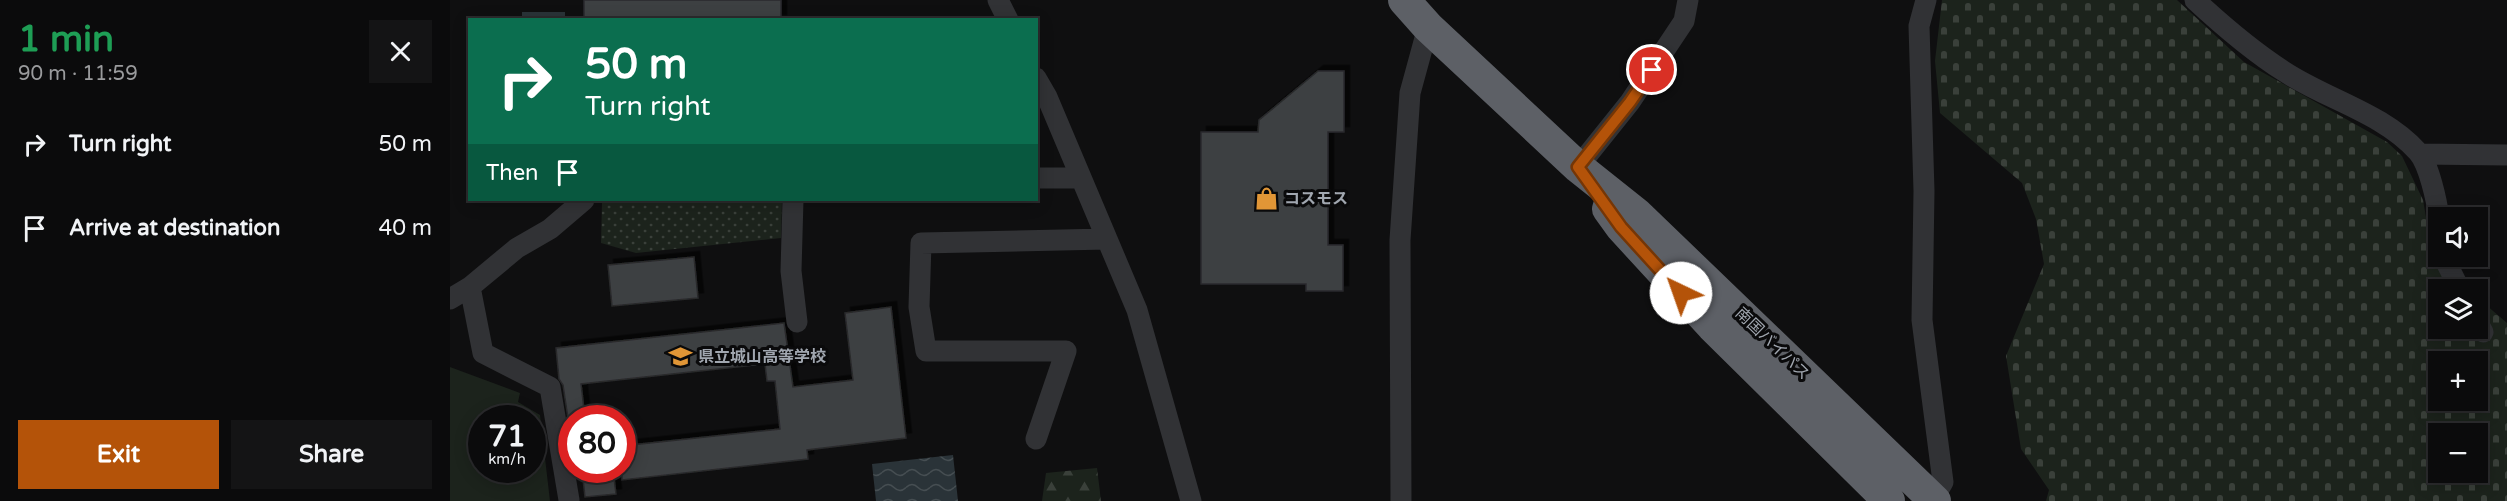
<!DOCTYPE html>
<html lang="en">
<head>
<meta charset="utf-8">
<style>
	body { margin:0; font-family:"Varela Round","Noto Sans JP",sans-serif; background:#141415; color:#f1f3f6; height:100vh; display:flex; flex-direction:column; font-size:22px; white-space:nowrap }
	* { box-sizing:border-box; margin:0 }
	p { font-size:20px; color:#9a9b9d }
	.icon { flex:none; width:33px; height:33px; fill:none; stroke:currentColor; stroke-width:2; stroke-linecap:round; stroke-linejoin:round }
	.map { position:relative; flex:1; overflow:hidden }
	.details { display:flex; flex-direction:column; background:#0b0b0c; width:450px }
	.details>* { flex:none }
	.top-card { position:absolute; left:18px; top:18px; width:570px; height:183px; border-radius:0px; box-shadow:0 3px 15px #0003,0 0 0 2px #2b2b2d; background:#0b6e4f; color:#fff; overflow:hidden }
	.buttons { position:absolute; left:1978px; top:207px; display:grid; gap:12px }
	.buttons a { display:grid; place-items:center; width:60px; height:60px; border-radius:0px; background:#0b0b0c; box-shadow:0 3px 15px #0003,0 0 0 2px #2b2b2d; font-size:30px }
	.speed { position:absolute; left:18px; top:405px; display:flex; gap:12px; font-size:30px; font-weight:700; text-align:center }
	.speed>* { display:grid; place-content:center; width:78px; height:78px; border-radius:50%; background:#0b0b0c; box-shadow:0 3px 15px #0003,0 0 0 2px #2b2b2d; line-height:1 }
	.speed small { font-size:15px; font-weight:400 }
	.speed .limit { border:9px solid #d22; background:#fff; color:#111 }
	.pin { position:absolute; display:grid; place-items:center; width:51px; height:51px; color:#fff; margin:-26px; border:3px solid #fff; border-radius:50%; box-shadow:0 2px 6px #0007 }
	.me { position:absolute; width:66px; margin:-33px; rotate:318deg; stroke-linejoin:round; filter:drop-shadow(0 0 4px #0008) }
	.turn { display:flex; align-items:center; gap:21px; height:126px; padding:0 18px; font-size:27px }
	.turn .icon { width:78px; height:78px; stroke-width:2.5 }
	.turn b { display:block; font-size:42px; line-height:51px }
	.then { display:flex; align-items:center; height:57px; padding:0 18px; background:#0003; gap:12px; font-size:22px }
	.round { display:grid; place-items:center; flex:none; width:63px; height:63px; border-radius:0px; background:#141415 }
	.summary { display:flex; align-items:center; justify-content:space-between; height:102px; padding:0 18px }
	h1 { font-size:36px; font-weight:700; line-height:45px; color:#1e9e55 }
	.primary-button { display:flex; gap:12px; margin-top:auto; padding:12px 18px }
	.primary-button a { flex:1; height:69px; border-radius:0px; background:#b45309; color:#fff; font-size:24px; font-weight:700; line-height:69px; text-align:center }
	.primary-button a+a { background:#141415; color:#f1f3f6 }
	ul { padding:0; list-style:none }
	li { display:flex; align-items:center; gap:18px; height:84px; padding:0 18px }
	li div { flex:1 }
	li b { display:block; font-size:22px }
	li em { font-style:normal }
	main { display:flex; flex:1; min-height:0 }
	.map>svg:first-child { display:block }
	.grass { fill:#1c231c; fill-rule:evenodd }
	.forest { fill:url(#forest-firs) }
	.cemetery { fill:url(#cemetery-stones); fill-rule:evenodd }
	.garden { fill:url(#garden-dots) }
	.water { fill:url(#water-waves) }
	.building { fill:#3e3f43; stroke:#292a2c; stroke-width:1.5; filter:url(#shadow) }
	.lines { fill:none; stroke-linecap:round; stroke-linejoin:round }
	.minor { stroke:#313235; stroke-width:21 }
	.highway { stroke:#5d6066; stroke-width:32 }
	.route-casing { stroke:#753606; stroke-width:15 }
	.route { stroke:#b45309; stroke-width:10 }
	.labels { text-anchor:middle; stroke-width:6; stroke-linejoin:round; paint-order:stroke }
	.poi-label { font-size:16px; font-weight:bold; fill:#a1a7b0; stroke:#0a0a0b; text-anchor:start }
	.street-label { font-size:16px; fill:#a1a7b0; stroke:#0a0a0b }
</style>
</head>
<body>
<main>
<section class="details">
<div class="summary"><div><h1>1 min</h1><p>90 m · 11:59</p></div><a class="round"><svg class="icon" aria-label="close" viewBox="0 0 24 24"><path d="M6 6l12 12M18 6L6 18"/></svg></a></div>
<ul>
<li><svg class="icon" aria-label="right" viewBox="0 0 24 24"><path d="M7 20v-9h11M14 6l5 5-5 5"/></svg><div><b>Turn right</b></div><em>50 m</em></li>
<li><svg class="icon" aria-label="arrive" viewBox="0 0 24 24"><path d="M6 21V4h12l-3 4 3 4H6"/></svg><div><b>Arrive at destination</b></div><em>40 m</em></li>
</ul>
<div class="primary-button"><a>Exit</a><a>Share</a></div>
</section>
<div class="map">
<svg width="2057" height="501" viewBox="0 0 2057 501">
	<defs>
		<pattern id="forest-firs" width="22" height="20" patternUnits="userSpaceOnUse" patternTransform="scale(1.5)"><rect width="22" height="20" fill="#1c231c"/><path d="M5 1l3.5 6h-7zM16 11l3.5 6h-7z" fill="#3a403a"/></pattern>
		<pattern id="cemetery-stones" width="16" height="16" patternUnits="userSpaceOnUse" patternTransform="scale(1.5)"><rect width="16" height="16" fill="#1c231c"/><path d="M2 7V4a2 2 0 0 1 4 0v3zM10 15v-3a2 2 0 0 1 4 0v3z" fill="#3a403a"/></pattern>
		<pattern id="garden-dots" width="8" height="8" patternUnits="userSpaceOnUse" patternTransform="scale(1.5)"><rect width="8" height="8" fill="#1c231c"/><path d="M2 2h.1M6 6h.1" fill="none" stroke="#3a403a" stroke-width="1.8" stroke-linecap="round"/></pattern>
		<pattern id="water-waves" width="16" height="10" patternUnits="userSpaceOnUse" patternTransform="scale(1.5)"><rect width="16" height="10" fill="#2a3338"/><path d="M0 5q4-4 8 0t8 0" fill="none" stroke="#464e52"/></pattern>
		<filter id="shadow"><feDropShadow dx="5.5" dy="-5.5" stdDeviation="0" flood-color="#0009"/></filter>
	</defs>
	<rect width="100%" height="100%" fill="#0f0f10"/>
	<path class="grass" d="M0 367 70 393 68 402 90 415 100 501H0ZM32 418H82V470H32Z"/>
	<path class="forest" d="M647 468 651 501H592L596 473Z"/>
	<path class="cemetery" d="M1492 0H1727L1794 62 1937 142 1952 156 1973 200 1983 258 2019 289 1989 290V328H2028V298L2057 323V501H1596L1599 490 1571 449 1556 356 1594 264 1586 219 1572 183 1490 113 1485 61ZM1989 362H2028V400H1989ZM1989 434H2028V472H1989Z"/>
	<path class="garden" d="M155 200H332L331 238 186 253 151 243 152 203Z"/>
	<path class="water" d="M72 12H115V19H72Z
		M503 455 508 501H426L422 464Z"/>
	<path class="building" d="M134 0H331V20H134Z
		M868 71H894V132H878V245H893V291H856V284H751V132H808L809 120Z
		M244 257 248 298 162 306 158 265Z
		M441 307 456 438 357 450 358 459 172 480V446L330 429 325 381H317L315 364 131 384 135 418H118L113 385 109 379 106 348 334 323 343 387 403 380 395 313Z
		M132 470H163L166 494 135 497Z"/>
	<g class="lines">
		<path class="minor" d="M548 0 558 20
			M1476 0 1469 26 1474 191 1472 320 1493 482 1482 501
			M1745 0C1773 26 1802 51 1835 72 1878 100 1933 113 1968 152 1979 164 1987 202 1989 218
			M586 78 597 97 687 310 741 501
			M1970 154 2057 155
			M1128 167 1180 102 1234 21 1238 0
			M586 178H631
			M343 200 341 271 347 322
			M1996 256 1997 264 2010 290
			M0 299 20 287
			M2028 323 2033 332
			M586 439 616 351H476L469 307 471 243 657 239
			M119 500 100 387 33 353 20 287 67 248 100 229 134 200
			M951 501 950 240 960 93 978 27"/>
		<path class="highway" d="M954 0 978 27 1128 167 1187 214 1485 501
			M1158 209 1171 227 1262 326 1439 501"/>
	</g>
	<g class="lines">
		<defs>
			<path id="route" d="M1202 70 1180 102 1128 167 1171 227 1231 293"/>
		</defs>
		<use href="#route" class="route-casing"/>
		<use href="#route" class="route"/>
	</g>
	<defs>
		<symbol id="shop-bare" viewBox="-9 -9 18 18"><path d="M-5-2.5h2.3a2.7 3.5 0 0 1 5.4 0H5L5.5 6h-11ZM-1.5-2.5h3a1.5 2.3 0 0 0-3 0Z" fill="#e19636" stroke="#0a0a0b" stroke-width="2.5" paint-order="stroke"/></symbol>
		<symbol id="school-bare" viewBox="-9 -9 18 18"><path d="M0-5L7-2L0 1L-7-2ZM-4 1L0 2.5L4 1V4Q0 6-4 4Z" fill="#e19636" stroke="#0a0a0b" stroke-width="2.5" paint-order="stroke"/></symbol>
	</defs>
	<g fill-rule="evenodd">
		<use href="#shop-bare" x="800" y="182" width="33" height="33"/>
		<use href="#school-bare" x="214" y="340" width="33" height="33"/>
	</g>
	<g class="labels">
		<g class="poi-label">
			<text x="834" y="204">コスモス</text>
			<text x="248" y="362">県立城山高等学校</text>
		</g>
		<g class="street-label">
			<text transform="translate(1323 343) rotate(44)" y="6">南国バイパス</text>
		</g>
	</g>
</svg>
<div class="buttons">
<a><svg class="icon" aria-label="sound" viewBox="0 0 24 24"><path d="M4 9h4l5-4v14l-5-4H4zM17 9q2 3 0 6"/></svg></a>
<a><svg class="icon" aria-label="layers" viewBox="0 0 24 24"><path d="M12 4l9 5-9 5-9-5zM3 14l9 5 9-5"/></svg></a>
<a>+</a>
<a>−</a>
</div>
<div class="speed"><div>71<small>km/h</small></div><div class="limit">80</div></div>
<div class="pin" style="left:1202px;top:70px;background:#d93025"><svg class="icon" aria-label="arrive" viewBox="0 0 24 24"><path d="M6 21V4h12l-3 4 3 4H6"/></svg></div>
<svg class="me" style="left:1231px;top:293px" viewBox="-20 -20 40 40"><circle r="19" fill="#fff"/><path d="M0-13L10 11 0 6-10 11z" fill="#b45309"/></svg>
<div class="top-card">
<div class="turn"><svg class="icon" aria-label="right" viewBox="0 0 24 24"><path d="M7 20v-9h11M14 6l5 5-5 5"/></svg><div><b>50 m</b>Turn right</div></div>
<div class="then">Then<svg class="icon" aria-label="arrive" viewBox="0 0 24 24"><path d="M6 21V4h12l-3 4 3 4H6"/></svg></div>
</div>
</div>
</main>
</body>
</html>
